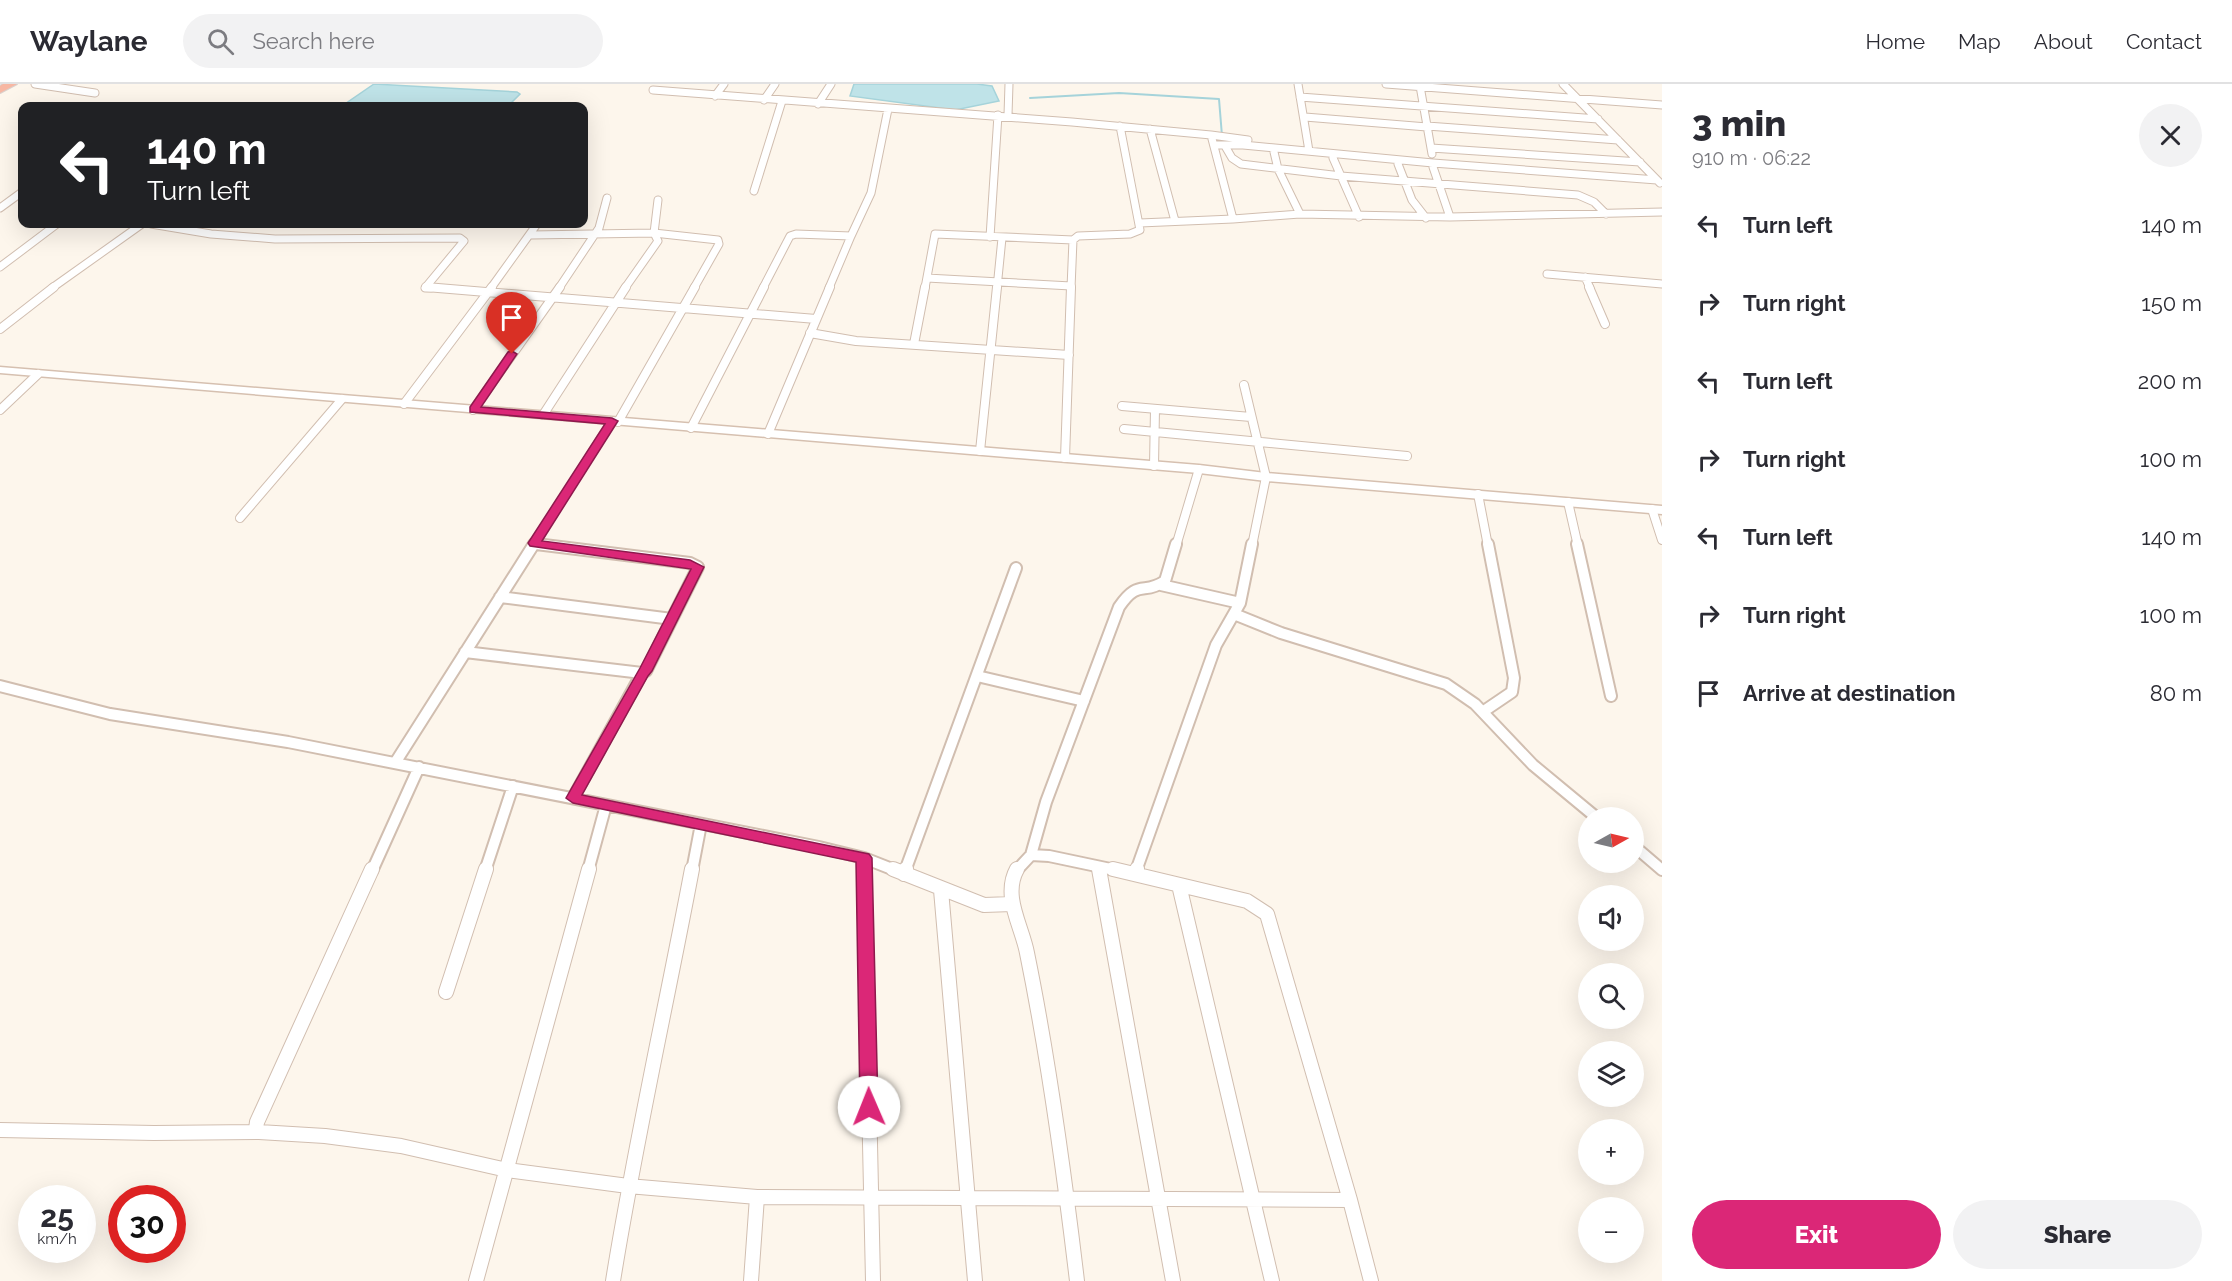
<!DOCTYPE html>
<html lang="en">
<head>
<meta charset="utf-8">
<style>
	body { margin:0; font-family:Raleway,sans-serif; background:#f2f2f3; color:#2b2b33; height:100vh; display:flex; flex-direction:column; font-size:22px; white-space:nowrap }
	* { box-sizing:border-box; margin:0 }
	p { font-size:20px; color:#7c7c81 }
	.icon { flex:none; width:33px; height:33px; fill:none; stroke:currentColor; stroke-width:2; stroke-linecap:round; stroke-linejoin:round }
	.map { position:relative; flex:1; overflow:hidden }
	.sheet { display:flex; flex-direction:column; background:#fff; width:570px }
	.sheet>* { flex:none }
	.guide { position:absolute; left:18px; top:18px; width:570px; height:126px; border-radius:12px; box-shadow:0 6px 24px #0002; background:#202124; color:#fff; overflow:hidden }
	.needle { width:39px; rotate:82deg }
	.fabs { position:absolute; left:1578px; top:723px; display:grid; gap:12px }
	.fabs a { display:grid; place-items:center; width:66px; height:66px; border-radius:50%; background:#fff; box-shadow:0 6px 24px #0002; font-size:30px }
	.speed { position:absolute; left:18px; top:1101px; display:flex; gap:12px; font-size:30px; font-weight:700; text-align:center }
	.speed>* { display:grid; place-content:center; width:78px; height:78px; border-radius:50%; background:#fff; box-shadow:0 6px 24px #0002; line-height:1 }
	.speed small { font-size:15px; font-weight:400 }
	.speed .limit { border:9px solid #d22; background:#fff; color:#111 }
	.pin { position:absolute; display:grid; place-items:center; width:51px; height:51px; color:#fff; margin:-62px -26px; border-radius:50% 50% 50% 0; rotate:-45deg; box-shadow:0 0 6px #0007 }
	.pin .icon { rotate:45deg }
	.me { position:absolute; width:66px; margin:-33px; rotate:359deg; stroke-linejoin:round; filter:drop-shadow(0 0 4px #0008) }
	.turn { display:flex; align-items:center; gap:21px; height:126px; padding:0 30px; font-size:27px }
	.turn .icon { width:78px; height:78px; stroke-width:2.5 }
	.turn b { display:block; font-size:42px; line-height:51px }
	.round { display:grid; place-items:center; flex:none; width:63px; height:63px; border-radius:32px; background:#f2f2f3 }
	.summary { display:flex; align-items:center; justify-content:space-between; height:102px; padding:0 30px }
	h1 { font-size:36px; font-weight:800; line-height:45px }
	.action { display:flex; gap:12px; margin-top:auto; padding:12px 30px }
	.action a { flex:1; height:69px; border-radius:36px; background:#db2777; color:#fff; font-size:24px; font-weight:800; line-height:69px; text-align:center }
	.action a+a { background:#f2f2f3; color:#2b2b33 }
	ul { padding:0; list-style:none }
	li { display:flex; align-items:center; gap:18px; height:78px; padding:0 30px }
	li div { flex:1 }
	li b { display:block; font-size:22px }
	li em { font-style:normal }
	header { display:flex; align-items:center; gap:36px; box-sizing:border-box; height:84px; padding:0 30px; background:#fff; border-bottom:2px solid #e1e1e2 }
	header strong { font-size:28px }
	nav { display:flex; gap:33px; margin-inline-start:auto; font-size:21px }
	.search { width:420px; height:54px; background:#f2f2f3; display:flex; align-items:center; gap:15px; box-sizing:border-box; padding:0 21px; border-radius:33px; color:#7c7c81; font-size:22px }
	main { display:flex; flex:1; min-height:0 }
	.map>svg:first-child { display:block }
	.water { fill:#bfe3e8; stroke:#a5d3da; stroke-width:1.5 }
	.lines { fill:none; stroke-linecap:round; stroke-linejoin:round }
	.stream { stroke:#a5d3da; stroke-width:2 }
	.street-far3-casing { stroke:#d1beb0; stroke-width:9 }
	.street-far2-casing { stroke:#d1beb0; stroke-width:10 }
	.street-far1-casing { stroke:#d1beb0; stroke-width:14 }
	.street-casing { stroke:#d1beb0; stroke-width:16 }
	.secondary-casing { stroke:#d6c0b0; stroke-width:3 }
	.highway-casing { stroke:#dad1cd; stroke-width:2 }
	.street-far3 { stroke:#fff; stroke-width:7 }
	.street-far2 { stroke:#fff; stroke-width:8 }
	.street-far1 { stroke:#fff; stroke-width:10 }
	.street { stroke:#fff; stroke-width:14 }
	.secondary { fill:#fff; fill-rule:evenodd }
	.highway { fill:#f7b7a3; fill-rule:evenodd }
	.route { fill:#db2777; stroke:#8e194d; stroke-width:1.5 }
</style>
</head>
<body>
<header>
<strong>Waylane</strong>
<div class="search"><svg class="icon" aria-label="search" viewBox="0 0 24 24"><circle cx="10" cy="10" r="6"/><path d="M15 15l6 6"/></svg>Search here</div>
<nav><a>Home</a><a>Map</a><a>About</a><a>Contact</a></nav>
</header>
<main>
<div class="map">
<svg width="1662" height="1197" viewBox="0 0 1662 1197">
	<rect width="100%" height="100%" fill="#fdf6ec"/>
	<path class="water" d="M374 0 517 8 520 10 508 22H342Z
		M854 0H977L992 2 999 17 955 26 850 12Z"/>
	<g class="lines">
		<path class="stream" d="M1030 14 1119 9 1219 15 1222 52"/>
		<defs>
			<path id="street-far3" d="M35 0 95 9
				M1298 0 1309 67
				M1386 0 1662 21
				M1563 0 1660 99
				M1420 2 1432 70
				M653 6 1072 38 1211 51
				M715 12 724 0
				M1300 13 1598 35
				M764 16 775 0
				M818 20 831 0
				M1008 31 1009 0
				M1305 33 1427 43
				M1427 42 1618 56
				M1150 45 1175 137
				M1214 61H1243L1433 79 1657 96
				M1225 62 1232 74 1241 80 1341 92 1578 111 1594 118 1606 130
				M1431 64 1640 78
				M1274 68 1278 85 1300 130
				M1333 74 1359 133
				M1398 80 1412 116 1426 134
				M1433 83 1450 133 1662 128
				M754 107 782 17
				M0 124 22 108
				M1233 135 1300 130 1450 133
				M1140 139 1233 135 1211 51 1248 56
				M151 140 211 150 275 155 460 154 464 157 425 204H431
				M531 151 654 149 718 156 719 160 694 204
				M851 152 871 109 888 25
				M990 153 998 31
				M0 183 57 140
				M1547 190 1662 200
				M1585 193 1590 204
				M927 194 1071 202
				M52 204 142 140
				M491 204 537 140
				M559 204 599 144 607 114
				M625 204 658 157 654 149 658 116
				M763 204 790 152 796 150 851 152 829 204
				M925 204 935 150 1073 156
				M997 204 1002 154
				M1071 204 1073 156 1078 152 1130 150 1140 146 1120 42"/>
			<path id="street-far2" d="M426 203 816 235
				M1589 203 1605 240
				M0 245 54 203
				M810 249 856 257 1069 271
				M914 260 925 203
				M1244 301 1266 393 1252 462
				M404 320 492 203
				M1122 322 1251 333
				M0 326 38 290
				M473 326 560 203
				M543 331 626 203
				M618 338 695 203
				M691 344 764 203
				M1124 345 1407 372
				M768 350 830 203
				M980 367 997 203
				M1065 374 1071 203
				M1154 382 1155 325
				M1478 410 1488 462
				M1568 418 1578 462
				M1652 425 1662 456
				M240 434 342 315
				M534 460 549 462
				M533 462 612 337
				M1176 462 1199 385"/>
			<path id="street-far1" d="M536 460 690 479 698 483 646 587 642 589 573 714
				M1577 460 1611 612
				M1161 501 1240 519
				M500 513 672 535
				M1234 530 1281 549 1446 600 1475 620 1533 681 1597 734
				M465 568 642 589
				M977 592 1084 617
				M0 602 110 630 288 658 819 763 864 774 897 787
				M1484 627 1512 608 1514 594 1488 460
				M395 679 534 460
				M1634 762 1662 786
				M1031 771 1046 718 1119 523C1139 494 1143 512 1165 497L1176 460
				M864 774V787
				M1099 784 1100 787
				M372 787 419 683
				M485 787 513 702
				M588 787 606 721
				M692 787 701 740
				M905 787 1016 484
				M1016 787 1031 771 1049 772 1120 787
				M1136 787 1216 561 1240 519 1252 460"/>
			<path id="street" d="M372 785 257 1038 256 1045 259 1048 325 1052 401 1062 507 1086 628 1102 757 1113 1350 1116
				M864 785 873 1197
				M893 785 984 821 1012 820
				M1017 785C1002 812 1022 842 1027 869 1049 977 1064 1087 1077 1197
				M1099 785 1173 1197
				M1113 785 1247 817 1267 830 1350 1116 1371 1197
				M904 790 906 785
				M1135 790 1137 785
				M1179 801 1272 1197
				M941 806 975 1197
				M446 908 486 785
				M0 1046 154 1049 259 1048
				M476 1197 589 785
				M613 1197C635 1059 666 923 692 785
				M751 1197 757 1113"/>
			<path id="secondary" d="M0 283 1199 381 1266 389 1662 422V430L1266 397 1199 389 0 289Z"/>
			<path id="highway" d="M3 0H17L0 9V2Z"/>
		</defs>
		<use href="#street-far3" class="street-far3-casing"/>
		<use href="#street-far2" class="street-far2-casing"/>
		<use href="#street-far1" class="street-far1-casing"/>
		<use href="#street" class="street-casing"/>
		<use href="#secondary" class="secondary-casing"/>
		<use href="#highway" class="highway-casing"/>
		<use href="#street-far3" class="street-far3"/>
		<use href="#street-far2" class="street-far2"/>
		<use href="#street-far1" class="street-far1"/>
		<use href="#street" class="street"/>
		<use href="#secondary" class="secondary"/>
		<use href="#highway" class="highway"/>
	</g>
	<path class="route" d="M512 267 517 270 481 323 612 334 618 337 542 457 690 476 704 483 652 587 648 592 582 711 869 770 872 774 878 1023 876 1028 869 1031 863 1028 860 1023 856 778 573 719 566 714 640 584 691 485 530 462 528 459 605 340 470 328V323L508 268Z"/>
</svg>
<div class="fabs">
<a><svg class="needle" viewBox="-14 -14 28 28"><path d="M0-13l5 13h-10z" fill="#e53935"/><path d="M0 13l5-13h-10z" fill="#7c7c81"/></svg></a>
<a><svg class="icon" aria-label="sound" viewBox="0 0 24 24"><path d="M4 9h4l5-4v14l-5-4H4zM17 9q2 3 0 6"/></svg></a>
<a><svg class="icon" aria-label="search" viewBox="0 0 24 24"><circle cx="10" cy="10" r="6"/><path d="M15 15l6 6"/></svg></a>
<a><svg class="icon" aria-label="layers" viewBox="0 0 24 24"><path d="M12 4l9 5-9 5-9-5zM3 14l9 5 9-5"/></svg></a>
<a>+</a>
<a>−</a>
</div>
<div class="speed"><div>25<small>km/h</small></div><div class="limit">30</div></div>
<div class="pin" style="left:512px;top:270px;background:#d93025"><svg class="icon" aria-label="arrive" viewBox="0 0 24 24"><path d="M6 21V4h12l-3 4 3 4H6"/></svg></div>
<svg class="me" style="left:869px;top:1023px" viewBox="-20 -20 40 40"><circle r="19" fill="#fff"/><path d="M0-13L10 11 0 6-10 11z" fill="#db2777"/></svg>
<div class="guide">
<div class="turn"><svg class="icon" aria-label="left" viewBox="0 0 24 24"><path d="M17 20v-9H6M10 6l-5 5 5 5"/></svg><div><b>140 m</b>Turn left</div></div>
</div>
</div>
<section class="sheet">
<div class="summary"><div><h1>3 min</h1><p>910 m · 06:22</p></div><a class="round"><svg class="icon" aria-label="close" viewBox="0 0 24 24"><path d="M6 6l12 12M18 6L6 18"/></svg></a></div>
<ul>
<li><svg class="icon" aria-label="left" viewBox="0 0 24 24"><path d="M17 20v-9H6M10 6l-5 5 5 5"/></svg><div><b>Turn left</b></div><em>140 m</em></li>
<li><svg class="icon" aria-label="right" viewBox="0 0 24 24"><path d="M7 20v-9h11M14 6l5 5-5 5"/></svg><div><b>Turn right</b></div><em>150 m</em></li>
<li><svg class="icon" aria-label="left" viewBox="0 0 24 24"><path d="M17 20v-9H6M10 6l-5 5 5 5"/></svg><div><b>Turn left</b></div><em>200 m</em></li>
<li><svg class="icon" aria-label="right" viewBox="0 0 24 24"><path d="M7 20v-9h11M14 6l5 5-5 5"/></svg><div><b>Turn right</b></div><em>100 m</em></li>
<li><svg class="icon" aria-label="left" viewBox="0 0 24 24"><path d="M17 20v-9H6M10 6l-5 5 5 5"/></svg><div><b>Turn left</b></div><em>140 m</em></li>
<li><svg class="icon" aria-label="right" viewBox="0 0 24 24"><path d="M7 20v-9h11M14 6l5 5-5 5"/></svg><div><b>Turn right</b></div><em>100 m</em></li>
<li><svg class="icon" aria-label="arrive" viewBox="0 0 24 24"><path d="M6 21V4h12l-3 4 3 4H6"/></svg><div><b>Arrive at destination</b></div><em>80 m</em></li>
</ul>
<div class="action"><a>Exit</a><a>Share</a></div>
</section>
</main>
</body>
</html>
